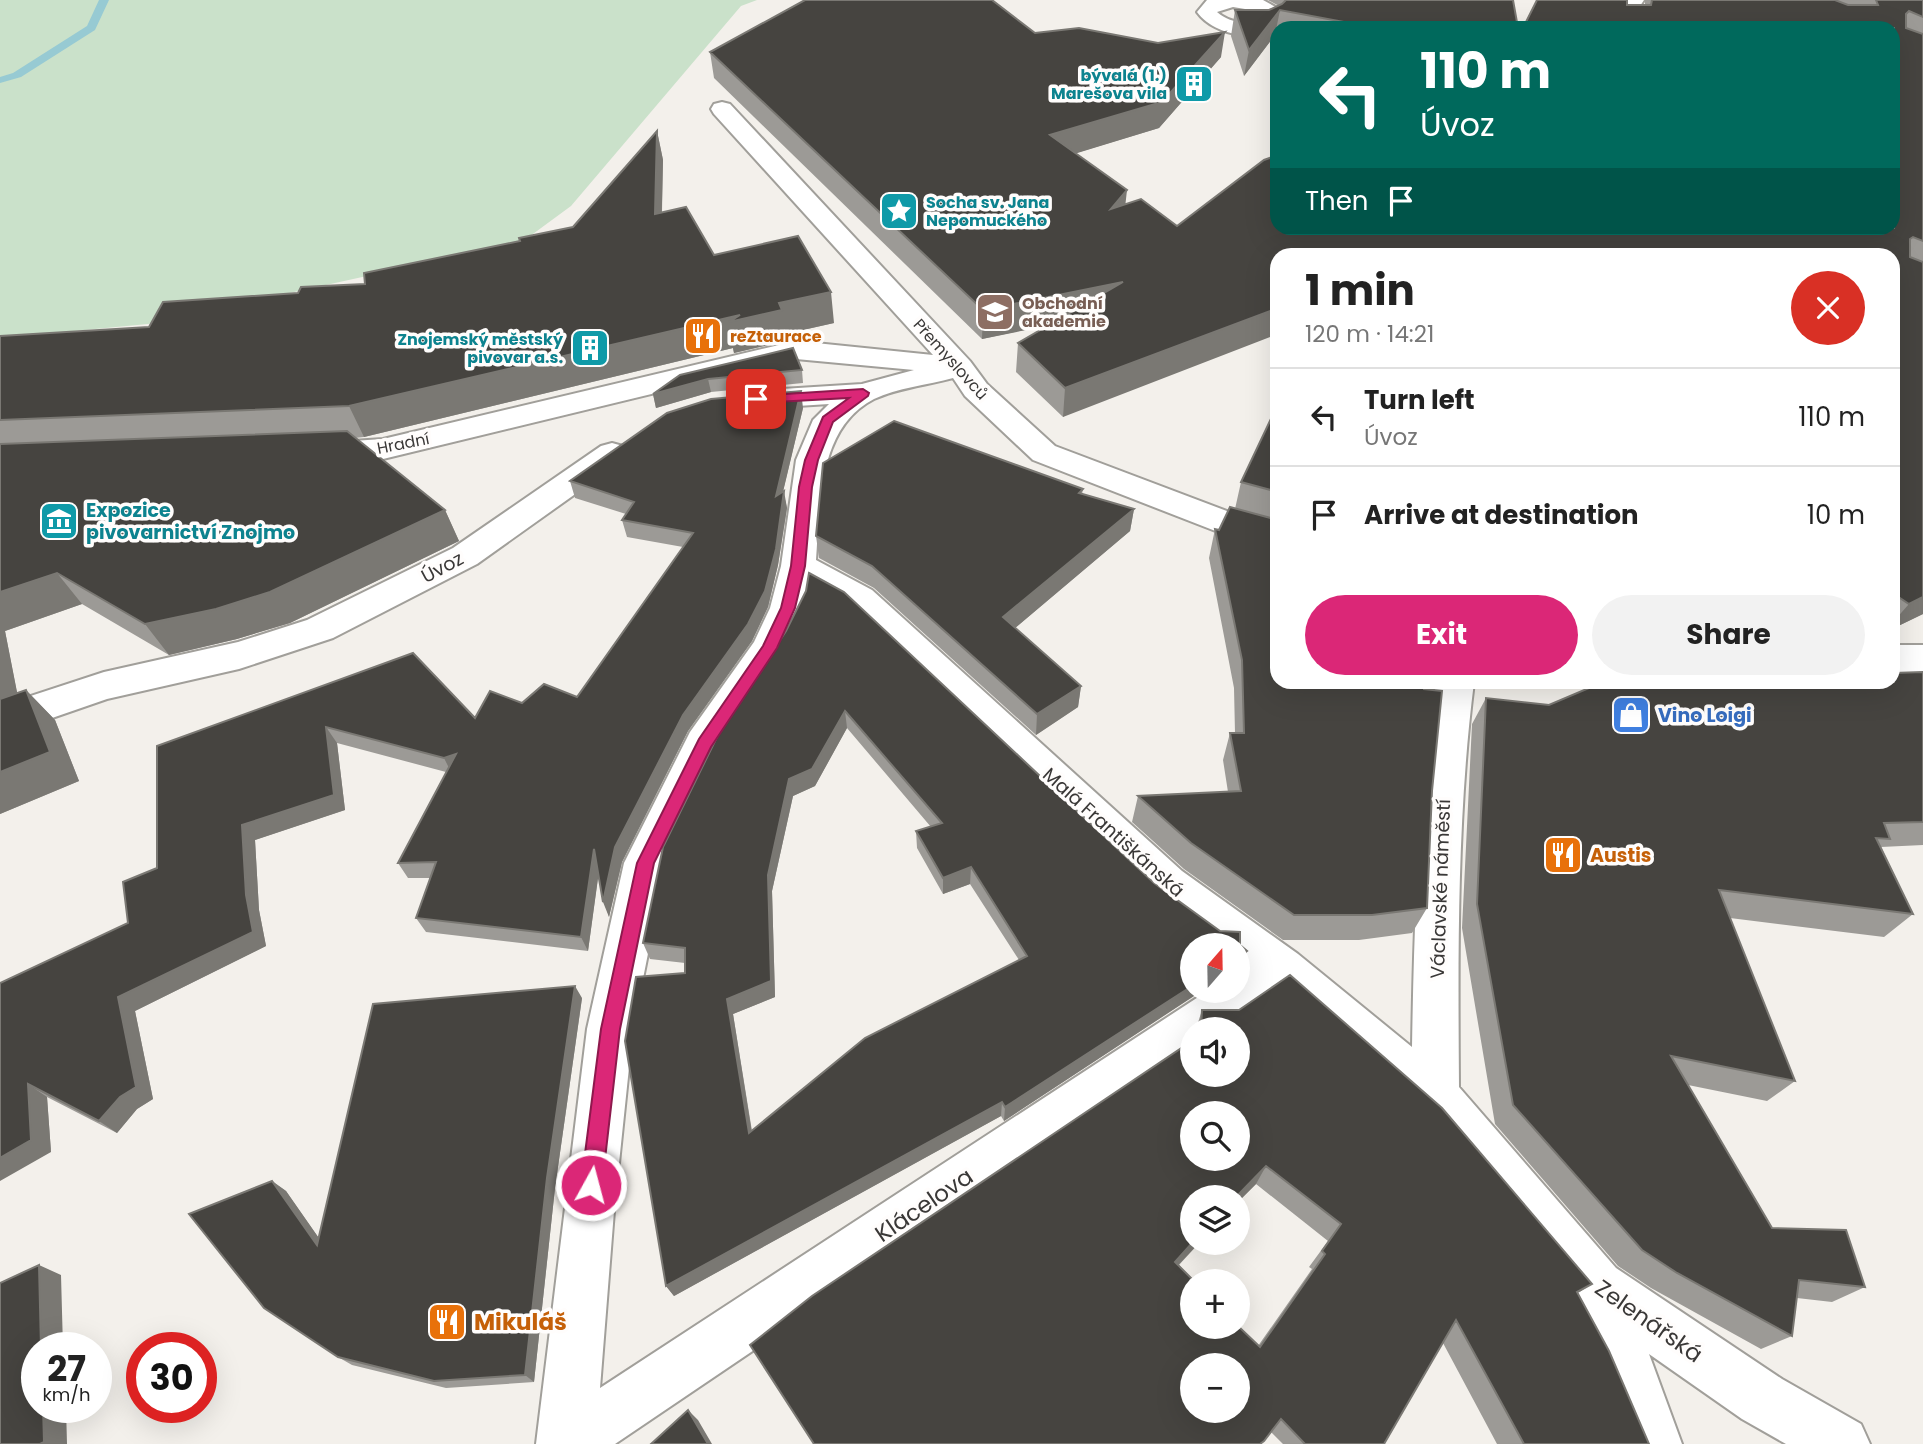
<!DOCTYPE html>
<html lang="en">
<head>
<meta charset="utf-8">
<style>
	body { margin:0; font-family:Poppins,sans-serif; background:#f2f2f2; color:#222; height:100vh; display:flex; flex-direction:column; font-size:26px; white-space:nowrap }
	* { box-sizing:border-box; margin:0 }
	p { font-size:23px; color:#767676 }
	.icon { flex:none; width:38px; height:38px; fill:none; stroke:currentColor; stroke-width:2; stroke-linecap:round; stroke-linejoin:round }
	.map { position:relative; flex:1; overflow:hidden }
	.drawer { position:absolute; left:1270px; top:248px; width:630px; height:441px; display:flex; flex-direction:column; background:#fff; border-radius:21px; box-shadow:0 7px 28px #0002 }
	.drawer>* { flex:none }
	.hud { position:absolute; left:1270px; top:21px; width:630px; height:214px; border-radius:21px; box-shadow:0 7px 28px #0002; background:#00695c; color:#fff; overflow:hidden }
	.needle { width:46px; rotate:20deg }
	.buttons { position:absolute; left:1180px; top:933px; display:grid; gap:14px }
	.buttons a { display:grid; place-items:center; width:70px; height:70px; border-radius:50%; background:#fff; box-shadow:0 7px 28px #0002; font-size:35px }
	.speed { position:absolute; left:21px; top:1332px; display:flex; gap:14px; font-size:35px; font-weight:700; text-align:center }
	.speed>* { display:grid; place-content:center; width:91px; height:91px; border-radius:50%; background:#fff; box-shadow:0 7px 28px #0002; line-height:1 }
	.speed small { font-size:18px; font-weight:400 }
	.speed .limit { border:10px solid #d22; background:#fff; color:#111 }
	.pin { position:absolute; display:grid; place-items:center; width:60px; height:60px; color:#fff; margin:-30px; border-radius:14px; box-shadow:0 4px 10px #0006 }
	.me { position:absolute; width:77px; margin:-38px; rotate:7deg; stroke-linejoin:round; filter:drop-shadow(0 0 5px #0008) }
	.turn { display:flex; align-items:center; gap:24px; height:147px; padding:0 35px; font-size:32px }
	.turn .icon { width:91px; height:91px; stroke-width:2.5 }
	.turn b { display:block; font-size:49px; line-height:60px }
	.then { display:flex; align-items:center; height:66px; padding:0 35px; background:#0003; gap:14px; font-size:26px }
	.round { display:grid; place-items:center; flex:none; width:74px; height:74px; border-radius:37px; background:#f2f2f2 }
	.overview { display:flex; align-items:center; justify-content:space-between; height:119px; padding:0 35px }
	h1 { font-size:42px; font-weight:700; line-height:52px }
	.action { display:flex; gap:14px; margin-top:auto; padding:14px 35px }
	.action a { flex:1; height:80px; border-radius:42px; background:#db2777; color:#fff; font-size:28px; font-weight:700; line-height:80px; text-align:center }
	.action a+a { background:#f2f2f2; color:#222 }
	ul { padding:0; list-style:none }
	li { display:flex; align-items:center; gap:21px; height:98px; padding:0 35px; border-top:2px solid #e0e0e0 }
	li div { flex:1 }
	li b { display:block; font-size:26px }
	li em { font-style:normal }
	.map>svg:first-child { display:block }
	.green { fill:#cae1ca }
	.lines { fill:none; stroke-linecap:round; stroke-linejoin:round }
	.stream { fill:#97cad3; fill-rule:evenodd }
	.minor-casing { stroke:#a19f9a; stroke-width:4 }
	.minor { fill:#fff; fill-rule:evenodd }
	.wall { fill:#9c9a96; fill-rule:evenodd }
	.shaded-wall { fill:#7a7873 }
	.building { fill:#464440; stroke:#7a7873; stroke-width:2; fill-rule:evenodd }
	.route { fill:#db2777; stroke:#8e194d; stroke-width:2 }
	.labels { text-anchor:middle; stroke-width:7; stroke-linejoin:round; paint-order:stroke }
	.far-culture-label { font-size:16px; font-weight:bold; fill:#0d838f; stroke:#fffdfc; text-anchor:end }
	.far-education-label { font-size:16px; font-weight:bold; fill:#785e54; stroke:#fffdfc; text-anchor:start }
	.far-food-label { font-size:16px; font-weight:bold; fill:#c56008; stroke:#fffdfc; text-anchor:start }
	.far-street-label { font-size:16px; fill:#3a3837; stroke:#fffdfc }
	.culture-label { font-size:19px; font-weight:bold; fill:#0d838f; stroke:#fffdfc; text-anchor:start }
	.street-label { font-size:19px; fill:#3a3837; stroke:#fffdfc }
	.shop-label { font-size:19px; font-weight:bold; fill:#366cbe; stroke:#fffdfc; text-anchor:start }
	.food-label { font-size:19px; font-weight:bold; fill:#c56008; stroke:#fffdfc; text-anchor:start }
	.near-street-label { font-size:23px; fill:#3a3837; stroke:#fffdfc }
	.near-food-label { font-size:23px; font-weight:bold; fill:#c56008; stroke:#fffdfc; text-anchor:start }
</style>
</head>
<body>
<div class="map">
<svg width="1923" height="1444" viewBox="0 0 1923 1444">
	<rect width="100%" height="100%" fill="#f3f0eb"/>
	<path class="green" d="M0 0H757L741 6 571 206 522 242 148 324 0 338Z"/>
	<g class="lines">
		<path class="stream" d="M99 0H109L95 30 21 77 0 83V77L13 73 87 26Z"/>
		<defs>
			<path id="minor" d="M1207 0H1263L1281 10 1284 19C1264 46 1214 36 1197 12ZM1233 7 1257 11 1264 17C1249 25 1231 24 1217 12Z
				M1624 0H1644L1640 6 1639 28H1619L1620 6Z
				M722 102 730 104 970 361 987 384 1055 446 1240 516 1278 525V548L1218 532 1033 460 965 396 953 378C928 385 897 388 874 399 817 428 820 506 816 560L872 590 1182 871 1298 954 1412 1047C1414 925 1418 802 1436 682H1474C1457 816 1458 953 1459 1087L1616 1268 1782 1379 1861 1424 1870 1444H1786L1742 1419 1649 1354 1682 1444H1624L1576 1303 1418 1113 1280 994 1229 1029H1192V1054L615 1444H536L587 1029 624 863 690 732 754 642 770 608 781 566 796 460 813 420 829 404 750 409 739 406 735 400 739 394 750 391 862 384 914 370 796 359 383 459 317 461 306 458 301 451 306 444 383 439 796 341 933 355 714 114 711 109 714 104ZM810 588 848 608 1152 897 1216 945H1237V961L1246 967 1237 972V990H1209L600 1388 614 1211 633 1029 666 863 720 751 787 648 806 608Z
				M1684 228H1711L1687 256H1659Z
				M612 443 623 446 628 453 623 460 477 564 333 638 239 669 107 699 0 736V706L104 672 238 642 307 620 453 548 601 446Z
				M1894 645H1923V673H1894Z"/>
		</defs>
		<use href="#minor" class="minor-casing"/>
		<use href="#minor" class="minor"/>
	</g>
	<path class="wall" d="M1268 0H1513L1518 28H1278V35H1275L1244 76 1231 36 1235 10H1269L1279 6Z
		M1645 0H1923V614L1894 628V256H1278L1063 417 1016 372 1018 343 1048 325 982 339 714 78 710 52 1035 33 1221 57 1159 128 1076 153 1126 204 1177 226 1679 230H1703L1705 228H1894L1627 5H1645Z
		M657 131 663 160 662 212 714 255 834 323 785 334 786 341 734 353 733 348 364 437 355 438 445 510 459 541 290 623 237 639 169 655 82 604 5 631 17 693 26 690 55 720 79 781 0 814V336L149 327 298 293 365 284 573 227Z
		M802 370 803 383 711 392 656 408 653 394 680 375Z
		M1278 404V682L1432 791 1427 908 1412 933 1359 940H1283L1184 869 1132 822 1138 796 1228 792 1223 760 1230 733H1235L1234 688 1209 558 1215 529 1219 530 1235 509 1241 482Z
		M803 408 783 491 787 508 778 565 768 607 752 641 688 731 622 862 609 917 598 877 588 951 426 932 416 918 430 878H408L398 863 446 772 337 743 345 810 255 840 259 910 266 946 135 1011 153 1099 137 1109 117 1133 47 1097 51 1152 0 983 128 923 157 868 413 653 475 718 577 697 683 547 627 537 622 520 626 514 575 498 570 481Z
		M1083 489 1082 494 1134 509 1130 531 1015 628 1081 686 1078 707 1036 735 874 588 819 558 816 536Z
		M809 573 844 592 1154 883 1220 931 1240 932V945L1247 951 1240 967V972L1237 980V945H1192V990H1203L1004 1121 1001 1116 674 1296 666 1286 625 1041 636 977 685 973V963L650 959 643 943 663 847 718 735 786 631 806 591ZM847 728 931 827 916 831 917 848 943 894 970 884 1019 960 865 1038 752 1131 733 1014 775 997 772 891 793 796 815 786Z
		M1923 672V845L1881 847 1913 914 1884 937 1730 918 1795 1081 1767 1101 1688 1085 1772 1228 1865 1287 1832 1302 1797 1298 1792 1336 1761 1349 1651 1288 1618 1266 1495 1124 1462 928 1472 724 1486 698 1549 705 1894 682Z
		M1290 975 1442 1108 1592 1284 1578 1293 1609 1351 1649 1444H1497L1443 1343 1384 1444H1283L1271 1432 1260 1444H814L750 1345 812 1296 1192 1041V1074H1237V1029H1196L1202 1010H1239ZM1192 1113H1237V1158H1192ZM1256 1184 1328 1241 1309 1267 1312 1269 1258 1346 1237 1325V1326H1192V1281H1194L1179 1265 1200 1242H1192V1197H1237V1203ZM1192 1365H1237V1410H1192Z
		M582 998 555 1188 534 1382 446 1388 352 1365 338 1357 272 1181 286 1191 318 1237Z"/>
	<path class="shaded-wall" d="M1280 10 1275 35 1244 76 1249 50Z
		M1225 32 1221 57 1159 128 1048 162 1050 135Z
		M657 131 663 160 661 244 655 214Z
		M1127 190 1124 217 1111 209Z
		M1123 282 1120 311 982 339 983 310Z
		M831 292 834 323 785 334 786 341 734 353 733 348 364 437 349 406 779 303Z
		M1278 308V334L1063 417 1065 388Z
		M708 379 711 392 656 408 653 394Z
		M801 391 803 408 778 513 776 496Z
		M784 491 787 508 778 565 768 607 752 641 688 731 622 862 609 917 603 902 615 847 683 715Z
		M1134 509 1130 531 1002 639 1003 617Z
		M445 510 459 541 290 623 237 639 169 655 145 624Z
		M57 573 82 604 5 631 18 697 0 704V592Z
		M1923 597V614L1894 628V621L1909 604Z
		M1081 686 1078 707 1036 735 1037 714Z
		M26 690 55 720 79 781 0 814V772Z
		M845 711 847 728 815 786 793 796 772 891 775 997 733 1014 754 1146 749 1133 727 999 768 875 789 779Z
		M326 727 337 743 345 810 255 840 259 910 266 946 135 1011 153 1099 137 1109 117 1133 99 1121 118 997 246 895 242 825Z
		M456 754 452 774 444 758Z
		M594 849 600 864 588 951 581 937Z
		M971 867 970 884 943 894V878Z
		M1247 951 1241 967 1237 970 1240 956Z
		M575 986 582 998 555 1188 534 1382 525 1375 547 1178Z
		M1192 986V990H1203L1004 1121 1005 1107Z
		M28 1084 47 1097 51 1152 0 1181V1158Z
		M1002 1102 1001 1116 674 1296 666 1286Z
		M1266 1166 1256 1184 1237 1203V1197H1236Z
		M272 1181 286 1191 330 1254 317 1245Z
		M1193 1242H1200L1167 1277 1175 1262Z
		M39 1265 61 1275 63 1348H41Z
		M43 1407H66L67 1444H40Z
		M688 1410 698 1420 712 1444H708Z"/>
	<path class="building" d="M805 0H992L1035 33 1079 28 1158 43 1225 32 1162 102 1050 135 1127 190 1111 209 1141 199 1177 226 1264 160 1278 155V228H1673L1671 230H1703L1705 228H1844L1850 230H1889L1887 228H1894V28H1523L1537 0H1627V5H1651L1652 0H1835L1848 5H1878L1876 0H1923V17L1909 11 1906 14V28L1923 34V241L1913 237 1910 239V257L1923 262V597L1909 604 1894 594V256H1278V308L1065 388 1018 343 1123 282 983 310 710 52Z
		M1286 0H1513L1518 28H1376L1280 10 1249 50 1235 10H1269L1282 4Z
		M657 131 655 214 686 207 714 255 798 236 831 292 779 303 782 310 729 322 740 315 349 406 0 420V336L149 327 163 302 298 293 301 287 365 284 364 273 520 241 519 238 573 227Z
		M793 348 802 370 708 379 653 394 680 375Z
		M801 391 776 496 784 491 776 549 765 591 748 624 683 715 615 847 603 902 594 849 581 937 416 918 436 862 398 863 456 754 444 758 326 727 334 795 242 825 246 895 253 932 118 997 136 1087 120 1097 99 1121 28 1084 31 1140 0 1158V983L128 923 123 882 157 868V746L413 653 475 718 490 691 522 703 544 684 577 697 693 533 622 520 634 502 570 481 667 413 711 399Z
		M1278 404V492L1241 482Z
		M894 421 1083 489 1079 493 1134 509 1003 617 1081 686 1037 714 872 566 816 536 823 463Z
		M347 431 445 510 270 592 216 609 145 624 57 573 0 592V444Z
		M1230 507 1278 520V682H1423L1424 689 1442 691 1432 791 1427 908 1372 915H1294L1191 843 1138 796 1241 791 1230 733H1244L1242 660 1215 529 1219 530Z
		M809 573 844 592 1154 883 1220 931 1240 932V945L1247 951 1240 956V972H1237V945H1192V986L1005 1107 1002 1102 666 1286 625 1041 636 977 685 973V948L643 943 663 847 718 735 786 631 806 591ZM845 711 942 823 916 831 943 878 971 867 1027 956 865 1038 749 1133 727 999 771 981 768 875 789 779 812 769Z
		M1923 672V822L1884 823 1890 839 1876 838 1913 914 1719 890 1795 1081 1671 1056 1772 1228 1846 1230 1865 1287 1799 1280 1792 1336 1677 1273 1642 1250 1513 1105 1477 904 1486 698 1549 705 1596 685 1654 682H1894V673Z
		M26 690 50 752 0 772V699Z
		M1290 975 1442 1108 1592 1284 1577 1292 1609 1351 1649 1444H1524L1456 1320 1384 1444H1305L1281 1419 1264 1441 1260 1444H814L750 1345 812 1296 1192 1041V1074H1237V1029H1201L1202 1010H1239ZM1192 1113H1237V1158H1192ZM1266 1166 1341 1224 1322 1251 1325 1254 1260 1347 1237 1325V1326H1192V1281H1194L1175 1262 1193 1242H1192V1197H1236ZM1192 1365H1237V1410H1192Z
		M575 986 547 1178 525 1375 434 1381 338 1357 264 1308 189 1214 272 1181 317 1245 373 1004Z
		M39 1265 41 1348H37V1407H43L44 1442 40 1444H0V1283Z
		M688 1410 708 1444H651Z"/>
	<path class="route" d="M863 389 869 393 868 396 833 422 818 460 812 487 805 566 795 608 777 648 711 747 654 863 620 1029 602 1185 599 1193 591 1196 584 1193 581 1185 601 1029 637 863 699 739 763 646 781 608 791 566 799 487 805 460 823 417 849 398 756 403 750 399 756 396Z"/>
	<defs>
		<symbol id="building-square" viewBox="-11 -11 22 22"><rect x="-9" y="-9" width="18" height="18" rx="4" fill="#0f9aa8" stroke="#fffdfc"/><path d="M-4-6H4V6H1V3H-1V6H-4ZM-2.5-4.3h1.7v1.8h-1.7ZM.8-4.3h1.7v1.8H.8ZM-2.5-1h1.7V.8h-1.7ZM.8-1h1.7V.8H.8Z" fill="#fff"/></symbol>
		<symbol id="sight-square" viewBox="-11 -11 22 22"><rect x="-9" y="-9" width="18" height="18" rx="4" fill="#0f9aa8" stroke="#fffdfc"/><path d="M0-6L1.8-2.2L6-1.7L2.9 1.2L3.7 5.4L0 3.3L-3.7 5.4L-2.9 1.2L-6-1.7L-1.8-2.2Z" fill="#fff"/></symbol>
		<symbol id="school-square" viewBox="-11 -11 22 22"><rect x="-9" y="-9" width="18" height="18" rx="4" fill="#8d6e63" stroke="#fffdfc"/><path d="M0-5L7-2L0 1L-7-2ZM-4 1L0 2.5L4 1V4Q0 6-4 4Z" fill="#fff"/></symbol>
		<symbol id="restaurant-square" viewBox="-11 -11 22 22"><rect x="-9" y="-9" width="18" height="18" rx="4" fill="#e8710a" stroke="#fffdfc"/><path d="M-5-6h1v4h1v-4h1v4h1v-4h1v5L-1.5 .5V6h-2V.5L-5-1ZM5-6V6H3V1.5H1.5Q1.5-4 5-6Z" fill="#fff"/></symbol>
		<symbol id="museum-square" viewBox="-11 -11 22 22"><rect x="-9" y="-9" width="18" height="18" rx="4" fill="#0f9aa8" stroke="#fffdfc"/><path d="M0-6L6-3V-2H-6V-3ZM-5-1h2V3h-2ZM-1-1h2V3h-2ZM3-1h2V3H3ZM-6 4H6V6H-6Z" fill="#fff"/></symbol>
		<symbol id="shop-square" viewBox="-11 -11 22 22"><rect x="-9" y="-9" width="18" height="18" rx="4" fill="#3f7fe0" stroke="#fffdfc"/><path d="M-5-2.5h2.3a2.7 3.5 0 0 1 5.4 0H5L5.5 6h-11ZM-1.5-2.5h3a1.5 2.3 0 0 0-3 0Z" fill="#fff"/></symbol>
	</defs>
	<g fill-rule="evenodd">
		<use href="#building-square" x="1172" y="62" width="44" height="44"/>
		<use href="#sight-square" x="877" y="189" width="44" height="44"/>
		<use href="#school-square" x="973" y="290" width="44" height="44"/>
		<use href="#restaurant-square" x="681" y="314" width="44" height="44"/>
		<use href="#building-square" x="568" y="326" width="44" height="44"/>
		<use href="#museum-square" x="37" y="499" width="44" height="44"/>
		<use href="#shop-square" x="1609" y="693" width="44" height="44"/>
		<use href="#restaurant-square" x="1541" y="833" width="44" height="44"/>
		<use href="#restaurant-square" x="425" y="1300" width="44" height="44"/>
	</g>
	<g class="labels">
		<g class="far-culture-label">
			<text x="1167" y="81">bývalá (1.)<tspan x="1167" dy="18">Marešova vila</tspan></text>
			<text x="926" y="208" text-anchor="start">Socha sv. Jana<tspan x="926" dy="18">Nepomuckého</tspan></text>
			<text x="563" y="345">Znojemský městský<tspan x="563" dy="18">pivovar a.s.</tspan></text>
		</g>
		<g class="far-education-label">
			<text x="1022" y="309">Obchodní<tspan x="1022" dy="18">akademie</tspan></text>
		</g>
		<g class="far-food-label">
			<text x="730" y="342">reZtaurace</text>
		</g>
		<g class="far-street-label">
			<text transform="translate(951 359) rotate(48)" y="6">Přemyslovců</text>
			<text transform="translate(403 443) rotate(-11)" y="6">Hradní</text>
		</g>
		<g class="culture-label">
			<text x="86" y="517">Expozice<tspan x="86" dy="22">pivovarnictví Znojmo</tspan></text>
		</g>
		<g class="street-label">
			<text transform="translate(442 567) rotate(-28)" y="7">Úvoz</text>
			<text transform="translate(1114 832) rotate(42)" y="7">Malá Františkánská</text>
			<text transform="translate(1440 889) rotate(-88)" y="7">Václavské náměstí</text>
		</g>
		<g class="shop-label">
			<text x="1658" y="722">Vino Loigi</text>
		</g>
		<g class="food-label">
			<text x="1590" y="862">Austis</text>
		</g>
		<g class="near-street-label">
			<text transform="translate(924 1205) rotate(-34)" y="8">Klácelova</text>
			<text transform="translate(1649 1321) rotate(35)" y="8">Zelenářská</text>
		</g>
		<g class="near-food-label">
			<text x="474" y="1330">Mikuláš</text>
		</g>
	</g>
</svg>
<div class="buttons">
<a><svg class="needle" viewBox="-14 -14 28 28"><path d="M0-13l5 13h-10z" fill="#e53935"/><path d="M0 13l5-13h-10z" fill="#767676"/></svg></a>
<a><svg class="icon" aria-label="sound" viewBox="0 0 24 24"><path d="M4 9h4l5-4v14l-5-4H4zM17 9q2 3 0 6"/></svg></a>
<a><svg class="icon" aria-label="search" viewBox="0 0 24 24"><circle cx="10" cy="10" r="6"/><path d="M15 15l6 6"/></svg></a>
<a><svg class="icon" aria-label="layers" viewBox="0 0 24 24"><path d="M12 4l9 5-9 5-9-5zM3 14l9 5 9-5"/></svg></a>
<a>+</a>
<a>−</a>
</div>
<div class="speed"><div>27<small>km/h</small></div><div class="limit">30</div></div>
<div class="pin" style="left:756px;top:399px;background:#d93025"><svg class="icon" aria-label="arrive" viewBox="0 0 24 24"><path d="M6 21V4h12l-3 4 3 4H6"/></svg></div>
<svg class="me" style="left:591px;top:1185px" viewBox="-20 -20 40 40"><circle r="17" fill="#db2777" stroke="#fff" stroke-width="3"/><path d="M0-11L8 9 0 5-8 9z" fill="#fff"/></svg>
<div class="hud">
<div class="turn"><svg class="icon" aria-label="left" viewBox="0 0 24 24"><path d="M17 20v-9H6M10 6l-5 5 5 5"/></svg><div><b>110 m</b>Úvoz</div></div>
<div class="then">Then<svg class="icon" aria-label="arrive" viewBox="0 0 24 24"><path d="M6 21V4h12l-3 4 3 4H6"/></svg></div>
</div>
<section class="drawer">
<div class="overview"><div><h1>1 min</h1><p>120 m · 14:21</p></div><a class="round" style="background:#d93025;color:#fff"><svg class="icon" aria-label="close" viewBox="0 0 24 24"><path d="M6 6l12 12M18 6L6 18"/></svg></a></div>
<ul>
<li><svg class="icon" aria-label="left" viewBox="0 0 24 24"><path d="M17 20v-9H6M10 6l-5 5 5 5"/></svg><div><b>Turn left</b><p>Úvoz</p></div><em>110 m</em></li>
<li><svg class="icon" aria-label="arrive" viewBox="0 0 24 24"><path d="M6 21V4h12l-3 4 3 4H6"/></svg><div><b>Arrive at destination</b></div><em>10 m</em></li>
</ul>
<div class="action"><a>Exit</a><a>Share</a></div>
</section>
</div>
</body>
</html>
